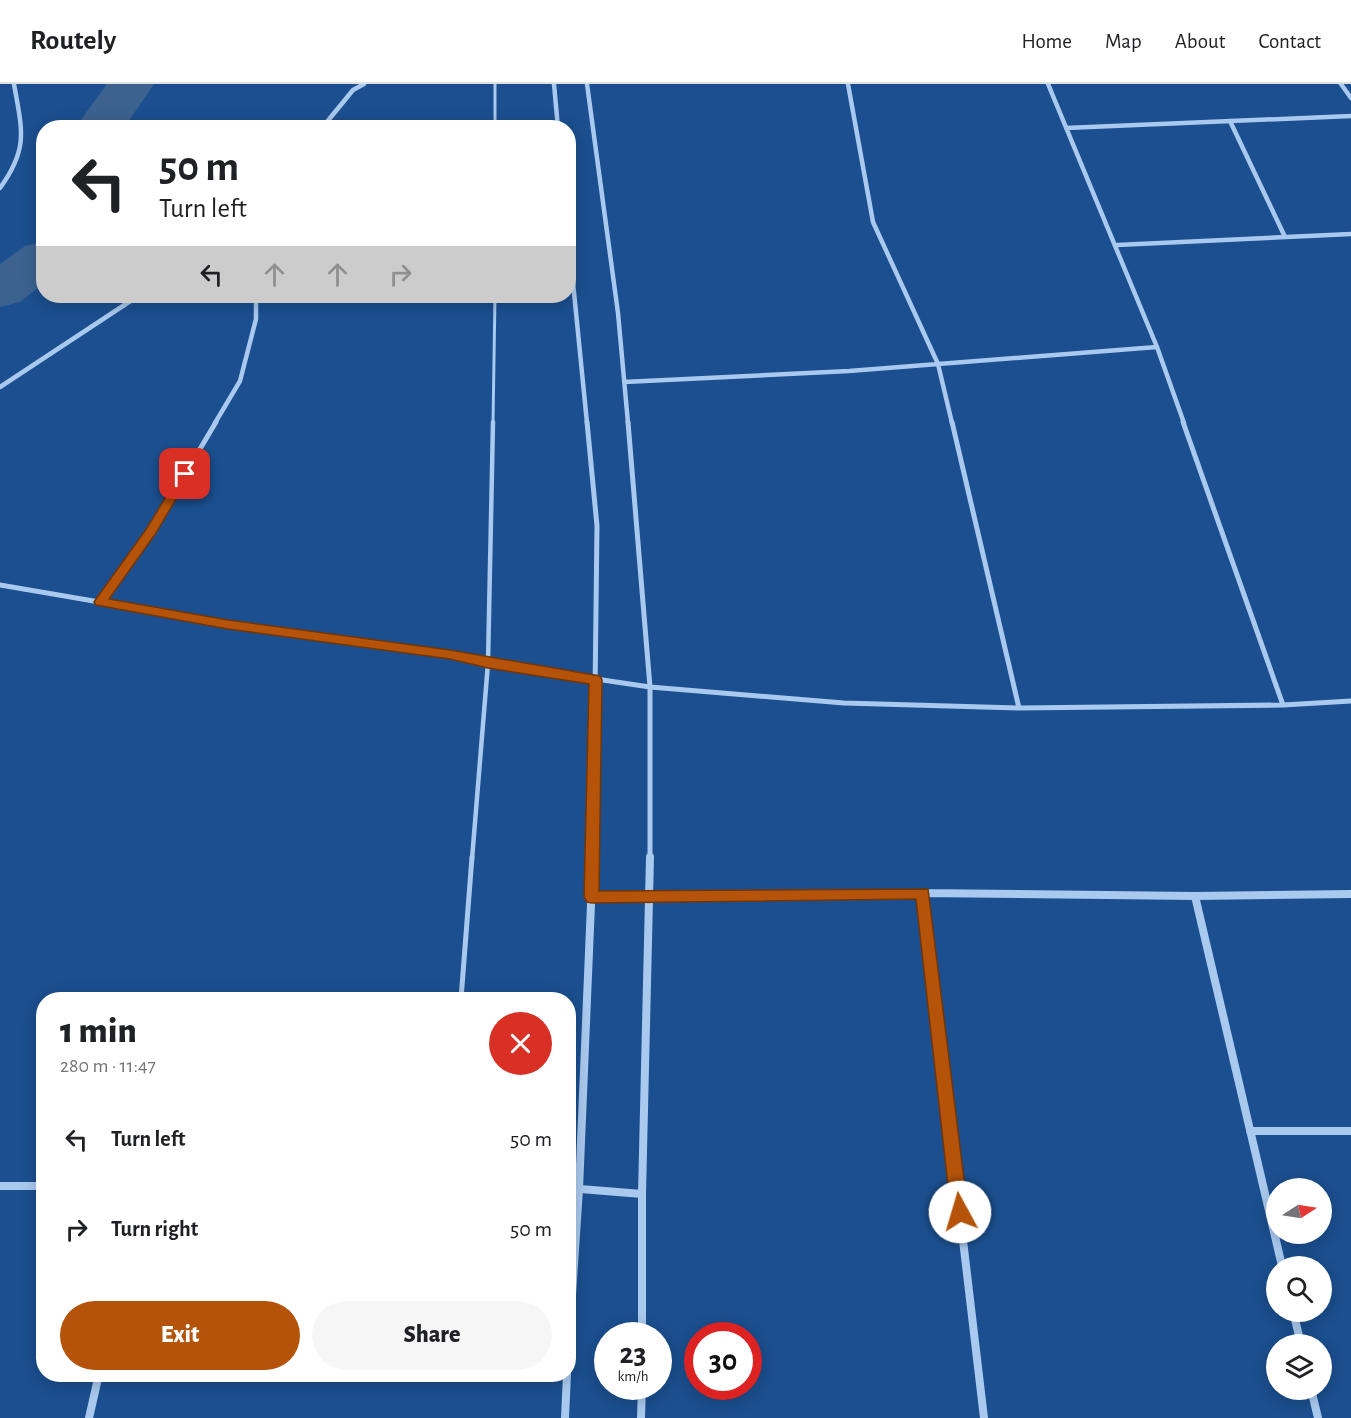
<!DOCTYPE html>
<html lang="en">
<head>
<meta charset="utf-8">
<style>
	body { margin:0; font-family:"Alegreya Sans",sans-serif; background:#f6f6f6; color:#202124; height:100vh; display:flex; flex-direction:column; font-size:22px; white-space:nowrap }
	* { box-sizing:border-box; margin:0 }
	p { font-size:20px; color:#757577 }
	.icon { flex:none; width:33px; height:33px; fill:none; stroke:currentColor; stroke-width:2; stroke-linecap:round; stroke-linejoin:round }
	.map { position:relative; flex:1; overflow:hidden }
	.drawer { position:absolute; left:36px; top:908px; width:540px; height:390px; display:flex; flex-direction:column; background:#fff; border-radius:24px; box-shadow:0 3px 15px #0003 }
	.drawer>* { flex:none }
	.top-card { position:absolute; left:36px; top:36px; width:540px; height:183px; border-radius:24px; box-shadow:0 3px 15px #0003; background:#fff; color:#202124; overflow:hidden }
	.needle { width:39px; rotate:78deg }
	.tools { position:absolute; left:1266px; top:1094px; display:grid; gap:12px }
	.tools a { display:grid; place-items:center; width:66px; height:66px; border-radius:50%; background:#fff; box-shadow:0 3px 15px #0003; font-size:30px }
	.speed { position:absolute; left:594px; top:1238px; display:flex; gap:12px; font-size:30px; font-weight:700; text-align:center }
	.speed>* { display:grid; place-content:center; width:78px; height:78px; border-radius:50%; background:#fff; box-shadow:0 3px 15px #0003; line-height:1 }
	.speed small { font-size:15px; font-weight:400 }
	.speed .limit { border:9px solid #d22; background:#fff; color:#111 }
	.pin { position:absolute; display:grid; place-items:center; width:51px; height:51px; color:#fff; margin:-26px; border-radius:12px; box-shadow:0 3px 9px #0006 }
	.me { position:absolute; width:66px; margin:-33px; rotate:354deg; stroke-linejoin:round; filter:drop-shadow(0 0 4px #0008) }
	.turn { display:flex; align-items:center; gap:21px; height:126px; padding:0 24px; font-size:27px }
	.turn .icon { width:78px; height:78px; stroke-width:2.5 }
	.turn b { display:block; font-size:42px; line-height:51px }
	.lanes { display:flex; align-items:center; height:57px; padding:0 24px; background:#0003; justify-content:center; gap:30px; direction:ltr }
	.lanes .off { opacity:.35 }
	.round { display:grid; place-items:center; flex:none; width:63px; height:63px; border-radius:32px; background:#f6f6f6 }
	.head { display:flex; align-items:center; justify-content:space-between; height:102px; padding:0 24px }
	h1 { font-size:36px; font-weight:800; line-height:45px }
	.cta { display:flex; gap:12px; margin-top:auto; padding:12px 24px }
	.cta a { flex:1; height:69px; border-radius:36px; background:#b45309; color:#fff; font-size:24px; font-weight:800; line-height:69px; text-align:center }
	.cta a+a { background:#f6f6f6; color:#202124 }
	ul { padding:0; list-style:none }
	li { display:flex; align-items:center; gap:18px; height:90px; padding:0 24px }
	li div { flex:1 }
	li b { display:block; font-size:22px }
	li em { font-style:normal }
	header { display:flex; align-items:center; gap:36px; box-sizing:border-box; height:84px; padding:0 30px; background:#fff; border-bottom:2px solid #e0e0e0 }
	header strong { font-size:28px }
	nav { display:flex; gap:33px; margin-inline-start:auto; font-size:21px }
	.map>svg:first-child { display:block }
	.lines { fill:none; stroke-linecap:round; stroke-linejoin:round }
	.river { fill:#3c6290; fill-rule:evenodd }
	.service-far2 { stroke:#a9c9ee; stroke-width:3 }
	.service-far1 { stroke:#a9c9ee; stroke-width:4.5 }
	.service { stroke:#a9c9ee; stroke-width:5 }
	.minor-far2 { stroke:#a9c9ee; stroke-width:4.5 }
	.minor-far1 { stroke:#a9c9ee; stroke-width:5 }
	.minor { stroke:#a9c9ee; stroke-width:8 }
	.route { fill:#b45309; stroke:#753606; stroke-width:1.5 }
</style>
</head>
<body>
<header>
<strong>Routely</strong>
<nav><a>Home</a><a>Map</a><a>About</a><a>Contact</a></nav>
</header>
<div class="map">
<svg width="1351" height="1334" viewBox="0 0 1351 1334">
	<rect width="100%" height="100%" fill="#1b4f8f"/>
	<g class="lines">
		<path class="river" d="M107 0H154L124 44H75Z
			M44 157V199L20 218 0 223V180L25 162Z"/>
		<path class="service-far2" d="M495 0V44
			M493 339 495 212"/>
		<path class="service-far1" d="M472 775 488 579 493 338"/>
		<path class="service" d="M461 915 472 773"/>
		<path class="minor-far2" d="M554 0 558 44
			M587 0 618 229 628 339
			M848 0 873 138 938 280 952 339
			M1048 0 1157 263 1184 339
			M1341 0 1351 14
			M1230 37 1285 153
			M322 44 353 6 364 0
			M1066 44 1351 32
			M0 104C29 64 22 46 14 0
			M568 148 587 339
			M1117 161 1351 150
			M624 298 849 287 1157 263
			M0 303 138 212
			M215 339 240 297 256 235V212"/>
		<path class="minor-far1" d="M587 338 597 442 593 775
			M628 338 650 603V775
			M952 338 1019 624
			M1183 338 1283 621
			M0 501 228 540 450 571 488 579 650 603 844 619 1019 624 1283 621 1351 617
			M100 518 152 446 216 338"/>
		<path class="minor" d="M1195 812 1282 1182
			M592 814 922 809
			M1250 1047H1351
			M0 1102H44
			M568 1104 642 1110
			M1293 1227 1301 1260
			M642 1251V1110L650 773
			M568 1272 579 1105 593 773
			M1311 1305 1318 1334
			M89 1334 99 1290
			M565 1334 567 1290
			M641 1334 642 1302
			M984 1334 922 809 1195 812 1351 810"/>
	</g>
	<path class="route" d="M185 386 191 390 156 449 109 515 228 536 450 566 600 592 602 596 599 807 928 805 968 1128 966 1134 960 1136 954 1134 951 1128 916 815 592 819 587 818 584 813 589 600 488 584 450 575 228 545 96 521 94 518 96 515 147 444 181 388Z"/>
</svg>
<div class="tools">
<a><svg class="needle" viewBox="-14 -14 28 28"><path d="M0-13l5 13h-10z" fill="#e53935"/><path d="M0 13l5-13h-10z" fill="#757577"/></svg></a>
<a><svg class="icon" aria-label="search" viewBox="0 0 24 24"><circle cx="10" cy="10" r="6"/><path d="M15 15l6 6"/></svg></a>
<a><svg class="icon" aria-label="layers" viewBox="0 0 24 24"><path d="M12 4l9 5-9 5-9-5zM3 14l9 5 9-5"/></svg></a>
</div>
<div class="speed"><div>23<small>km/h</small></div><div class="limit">30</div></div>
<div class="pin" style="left:185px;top:390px;background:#d93025"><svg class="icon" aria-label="arrive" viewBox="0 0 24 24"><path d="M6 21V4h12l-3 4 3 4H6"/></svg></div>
<svg class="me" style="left:960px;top:1128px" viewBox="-20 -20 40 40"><circle r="19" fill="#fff"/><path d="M0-13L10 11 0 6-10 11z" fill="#b45309"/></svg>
<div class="top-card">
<div class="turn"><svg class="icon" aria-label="left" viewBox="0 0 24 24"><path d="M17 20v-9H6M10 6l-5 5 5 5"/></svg><div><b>50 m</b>Turn left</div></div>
<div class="lanes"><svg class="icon" aria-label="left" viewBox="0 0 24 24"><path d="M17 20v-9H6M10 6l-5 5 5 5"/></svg><svg class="icon off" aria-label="ahead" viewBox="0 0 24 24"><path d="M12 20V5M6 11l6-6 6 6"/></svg><svg class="icon off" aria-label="ahead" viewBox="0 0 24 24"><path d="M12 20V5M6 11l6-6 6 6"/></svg><svg class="icon off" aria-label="right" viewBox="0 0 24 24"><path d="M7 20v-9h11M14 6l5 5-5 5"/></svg></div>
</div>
<section class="drawer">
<div class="head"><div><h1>1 min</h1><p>280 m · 11:47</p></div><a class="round" style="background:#d93025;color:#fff"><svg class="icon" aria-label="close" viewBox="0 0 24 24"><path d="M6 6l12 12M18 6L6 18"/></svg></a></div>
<ul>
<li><svg class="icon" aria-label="left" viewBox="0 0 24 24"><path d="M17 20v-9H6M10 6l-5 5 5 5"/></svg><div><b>Turn left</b></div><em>50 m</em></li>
<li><svg class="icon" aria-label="right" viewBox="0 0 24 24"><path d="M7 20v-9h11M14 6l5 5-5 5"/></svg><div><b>Turn right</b></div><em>50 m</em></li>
</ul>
<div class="cta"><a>Exit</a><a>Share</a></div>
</section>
</div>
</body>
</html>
